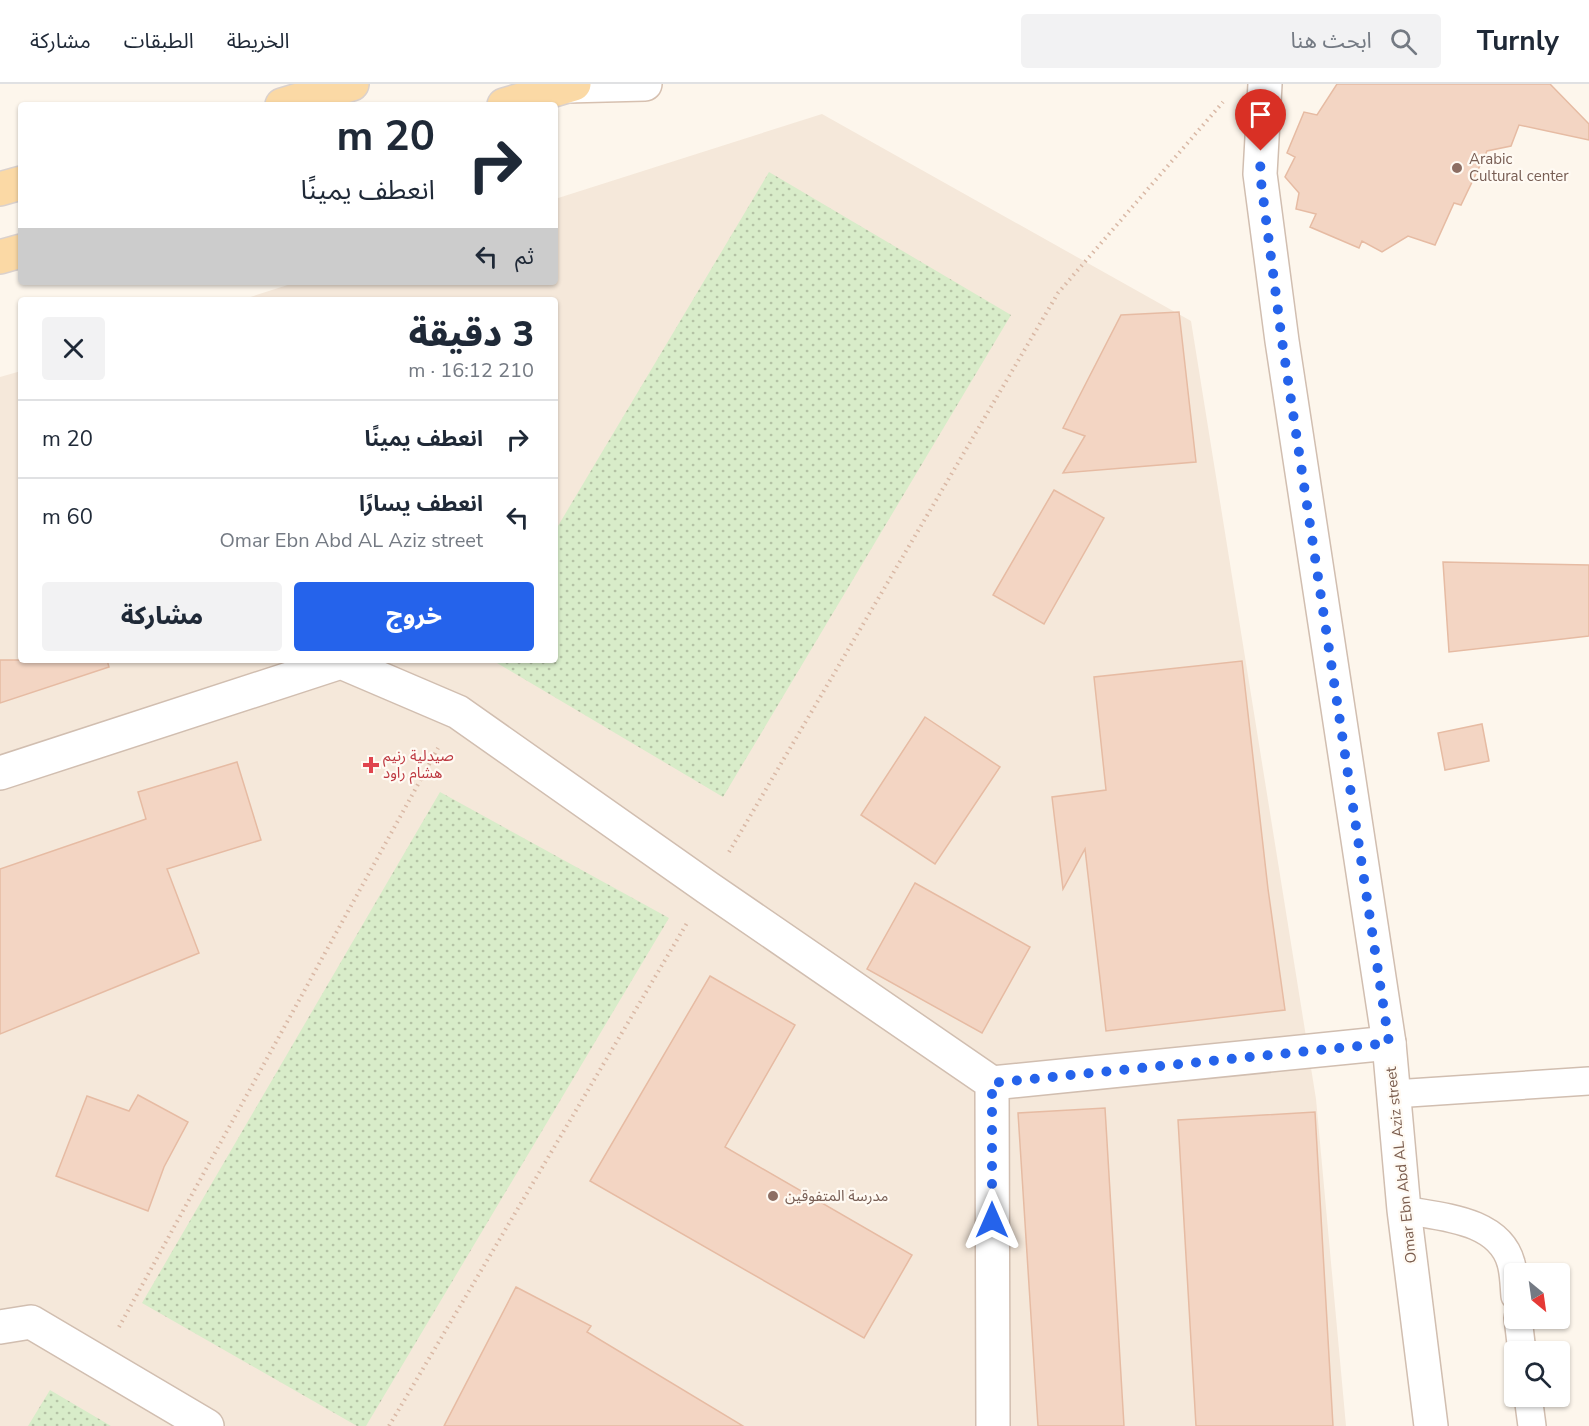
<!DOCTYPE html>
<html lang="ar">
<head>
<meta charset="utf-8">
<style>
	body { margin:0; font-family:"Nunito Sans","Noto Sans Arabic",sans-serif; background:#f2f2f3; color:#1f2937; direction:rtl; height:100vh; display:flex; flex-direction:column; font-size:22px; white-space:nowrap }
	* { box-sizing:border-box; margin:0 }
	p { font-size:20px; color:#747a83 }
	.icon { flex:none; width:33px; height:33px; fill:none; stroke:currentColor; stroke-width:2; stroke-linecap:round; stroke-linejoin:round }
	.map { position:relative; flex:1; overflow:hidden; direction:ltr }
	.details { position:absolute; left:18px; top:213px; width:540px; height:366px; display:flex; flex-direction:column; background:#fff; border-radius:6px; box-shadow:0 2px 4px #0004; direction:rtl }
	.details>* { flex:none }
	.top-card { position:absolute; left:18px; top:18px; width:540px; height:183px; border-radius:6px; box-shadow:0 2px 4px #0004; direction:rtl; background:#fff; color:#1f2937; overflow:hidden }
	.needle { width:39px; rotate:151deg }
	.controls { position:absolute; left:1504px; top:1179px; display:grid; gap:12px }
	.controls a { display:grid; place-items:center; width:66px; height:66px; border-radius:6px; background:#fff; box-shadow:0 2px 4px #0004; font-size:30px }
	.pin { position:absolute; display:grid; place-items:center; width:51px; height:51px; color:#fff; margin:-62px -26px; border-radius:50% 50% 50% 0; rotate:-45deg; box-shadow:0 0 6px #0007 }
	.pin .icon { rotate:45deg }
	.me { position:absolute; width:66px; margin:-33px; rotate:0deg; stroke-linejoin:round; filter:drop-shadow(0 0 4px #0008) }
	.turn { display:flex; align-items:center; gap:21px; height:126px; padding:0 24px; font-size:27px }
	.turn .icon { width:78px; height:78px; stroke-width:2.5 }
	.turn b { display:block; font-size:42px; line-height:51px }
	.then { display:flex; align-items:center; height:57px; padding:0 24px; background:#0003; gap:12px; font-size:22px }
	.round { display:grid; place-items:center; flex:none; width:63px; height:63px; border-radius:6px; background:#f2f2f3 }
	.overview { display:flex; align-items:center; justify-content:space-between; height:102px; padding:0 24px }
	h1 { font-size:36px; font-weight:800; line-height:45px }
	.action { display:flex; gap:12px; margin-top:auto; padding:12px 24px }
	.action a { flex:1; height:69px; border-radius:6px; background:#2563eb; color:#fff; font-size:24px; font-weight:800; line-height:69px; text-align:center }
	.action a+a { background:#f2f2f3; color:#1f2937 }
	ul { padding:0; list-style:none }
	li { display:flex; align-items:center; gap:18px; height:78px; padding:0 24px; border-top:2px solid #e0e1e3 }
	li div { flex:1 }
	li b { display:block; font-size:22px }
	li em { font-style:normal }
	header { display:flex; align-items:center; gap:36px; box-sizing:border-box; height:84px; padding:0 30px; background:#fff; border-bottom:2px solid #e0e1e3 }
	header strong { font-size:28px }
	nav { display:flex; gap:33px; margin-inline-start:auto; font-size:21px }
	.search { width:420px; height:54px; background:#f2f2f3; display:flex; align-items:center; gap:15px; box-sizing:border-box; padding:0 21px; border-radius:6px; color:#747a83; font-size:22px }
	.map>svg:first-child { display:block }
	.residential { fill:#f5e8da }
	.park { fill:url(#park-dots) }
	.building { fill:#f3d5c3; stroke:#e6bba3; stroke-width:1.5 }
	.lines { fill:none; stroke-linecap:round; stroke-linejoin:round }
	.service-casing { stroke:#d1beb0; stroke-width:30 }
	.minor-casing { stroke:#d1beb0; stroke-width:36 }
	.tertiary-casing { stroke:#d1beb0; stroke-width:36 }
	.secondary-casing { stroke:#d6c0b0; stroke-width:36 }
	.primary-casing { stroke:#dad1cd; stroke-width:36 }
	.path { stroke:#d9b8a5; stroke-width:4; stroke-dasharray:1.5 4.5; stroke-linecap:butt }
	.service { stroke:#fff; stroke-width:27 }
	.minor { stroke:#fff; stroke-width:33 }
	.tertiary { stroke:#fff; stroke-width:33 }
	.secondary { stroke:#fff; stroke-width:33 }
	.primary { stroke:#fbd9a5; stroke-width:33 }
	.route { stroke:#2563eb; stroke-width:10; stroke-dasharray:0 18 }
	.education-dot { fill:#8d6e63; stroke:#fffaf3; stroke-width:2 }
	.health-dot { fill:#e0444e; stroke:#fffaf3; stroke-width:2 }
	.labels { text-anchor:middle; stroke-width:4.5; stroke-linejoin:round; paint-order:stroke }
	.education-label { font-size:15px; fill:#785e54; stroke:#fffaf3; text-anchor:start }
	.health-label { font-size:15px; fill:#be3a42; stroke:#fffaf3; text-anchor:start }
	.street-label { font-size:15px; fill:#7a5c4d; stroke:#fffaf3 }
</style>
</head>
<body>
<header>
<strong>Turnly</strong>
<div class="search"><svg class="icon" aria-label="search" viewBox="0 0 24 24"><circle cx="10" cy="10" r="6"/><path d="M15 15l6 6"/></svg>ابحث هنا</div>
<nav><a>الخريطة</a><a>الطبقات</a><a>مشاركة</a></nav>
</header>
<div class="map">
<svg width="1589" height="1342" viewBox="0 0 1589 1342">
	<defs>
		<pattern id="park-dots" width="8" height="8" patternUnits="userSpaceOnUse" patternTransform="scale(1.5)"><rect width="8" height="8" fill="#d8ecc9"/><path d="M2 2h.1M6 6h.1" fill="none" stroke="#b4c2a5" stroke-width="1.8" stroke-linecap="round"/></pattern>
	</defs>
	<rect width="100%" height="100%" fill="#fdf6ec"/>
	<path class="residential" d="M822 30 1191 237 1316 1015 1346 1342H0V293L21 287V576H555V216H241L297 198H555V115Z"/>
	<path class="park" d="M769 88 1011 231 723 713 492 576H555V447Z
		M440 708 669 834 366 1342H357L142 1219Z
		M50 1306 111 1342H28Z"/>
	<path class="building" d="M1337 0H1550L1589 40V56L1519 41 1511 62 1487 67 1461 121 1454 119 1435 161 1408 152 1382 168 1362 157 1359 164 1310 143 1316 130 1296 125 1299 109 1285 93 1295 73 1287 69 1304 28 1317 31Z
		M1179 228 1196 378 1063 389 1085 352 1063 344 1121 231Z
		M1054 406 1104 434 1044 540 993 511Z
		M1443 478 1589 481V552L1449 568Z
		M0 576H107L109 583 0 619Z
		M1242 577 1268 805 1285 926 1106 947 1085 765 1063 805 1052 713 1106 706 1094 593Z
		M925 633 1000 683 935 780 861 731Z
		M1482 640 1489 677 1445 686 1438 649Z
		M237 678 261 756 167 785 199 869 0 950V785L146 735 138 708Z
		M915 799 1030 863 982 949 867 885Z
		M710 892 795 941 725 1063 912 1171 864 1254 590 1097Z
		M138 1011 188 1038 164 1083 148 1127 56 1092 87 1012 129 1027Z
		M1105 1024 1124 1342H1038L1018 1029Z
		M1315 1028 1333 1342H1196L1178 1036Z
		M516 1203 591 1242 587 1248 743 1342H444Z"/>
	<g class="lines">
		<defs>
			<path id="service" d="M1394 1010 1589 997
				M1404 1126C1440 1133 1499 1135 1511 1179 1514 1189 1514 1201 1515 1212
				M1518 1234 1522 1268
				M1528 1312 1532 1342"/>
			<path id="minor" d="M0 689 341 578 458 628 708 804 992 999 1389 959
				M992 999 993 1342
				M0 1243 31 1238 207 1342"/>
			<path id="tertiary" d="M1265 0 1260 90 1282 257 1389 959 1404 1126 1431 1342"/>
			<path id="secondary" d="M567 2 645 0"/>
			<path id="primary" d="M282 21 352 0
				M504 21 574 0
				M0 105 21 99
				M0 173 21 167"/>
		</defs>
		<use href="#service" class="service-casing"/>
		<use href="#minor" class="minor-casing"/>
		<use href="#tertiary" class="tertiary-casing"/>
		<use href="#secondary" class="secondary-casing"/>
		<use href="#primary" class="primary-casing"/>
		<path class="path" d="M729 768 1058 209 1223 18
			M119 1243 438 664
			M389 1342 687 839"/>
		<use href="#service" class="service"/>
		<use href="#minor" class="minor"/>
		<use href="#tertiary" class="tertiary"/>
		<use href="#secondary" class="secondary"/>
		<use href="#primary" class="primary"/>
	</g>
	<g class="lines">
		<path class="route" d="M992 1136V999L1389 959 1282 257 1260 90 1261 67"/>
	</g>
	<g class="education-dot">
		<circle cx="1457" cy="84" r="6"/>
		<circle cx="773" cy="1112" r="6"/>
	</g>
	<path class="health-dot" d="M368 672h6v6h6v6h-6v6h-6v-6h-6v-6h6z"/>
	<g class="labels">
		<g class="education-label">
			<text x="1469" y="80">Arabic<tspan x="1469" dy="17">Cultural center</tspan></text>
			<text x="785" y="1117">مدرسة المتفوقين</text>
		</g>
		<g class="health-label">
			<text x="383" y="677">صيدلية رنيم<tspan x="383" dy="17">هشام راود</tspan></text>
		</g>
		<g class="street-label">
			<text transform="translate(1401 1081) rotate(-96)" y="5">Omar Ebn Abd AL Aziz street</text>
		</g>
	</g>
</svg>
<div class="controls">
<a><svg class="needle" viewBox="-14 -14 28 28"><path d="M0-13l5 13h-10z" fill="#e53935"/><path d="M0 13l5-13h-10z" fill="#747a83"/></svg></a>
<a><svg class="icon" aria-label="search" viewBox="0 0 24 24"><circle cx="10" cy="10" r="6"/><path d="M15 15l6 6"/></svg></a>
</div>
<div class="pin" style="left:1261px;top:67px;background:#d93025"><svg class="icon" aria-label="arrive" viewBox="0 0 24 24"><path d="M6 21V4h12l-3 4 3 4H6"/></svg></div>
<svg class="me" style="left:992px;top:1136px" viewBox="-20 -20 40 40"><path d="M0-17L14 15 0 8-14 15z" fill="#2563eb" stroke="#fff" stroke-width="4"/></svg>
<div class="top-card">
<div class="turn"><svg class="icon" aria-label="right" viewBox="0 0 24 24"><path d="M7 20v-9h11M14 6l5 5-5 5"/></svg><div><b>20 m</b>انعطف يمينًا</div></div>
<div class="then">ثم<svg class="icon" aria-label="left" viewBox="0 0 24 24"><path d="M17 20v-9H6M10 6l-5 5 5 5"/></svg></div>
</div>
<section class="details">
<div class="overview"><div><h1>3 دقيقة</h1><p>210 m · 16:12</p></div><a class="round"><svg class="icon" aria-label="close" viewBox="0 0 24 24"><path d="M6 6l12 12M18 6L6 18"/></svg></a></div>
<ul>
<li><svg class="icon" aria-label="right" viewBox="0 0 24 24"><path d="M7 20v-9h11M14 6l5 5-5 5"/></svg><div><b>انعطف يمينًا</b></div><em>20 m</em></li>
<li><svg class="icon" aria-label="left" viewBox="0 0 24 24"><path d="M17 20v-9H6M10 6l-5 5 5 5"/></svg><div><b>انعطف يسارًا</b><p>Omar Ebn Abd AL Aziz street</p></div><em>60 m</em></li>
</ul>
<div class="action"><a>خروج</a><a>مشاركة</a></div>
</section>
</div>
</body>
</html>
